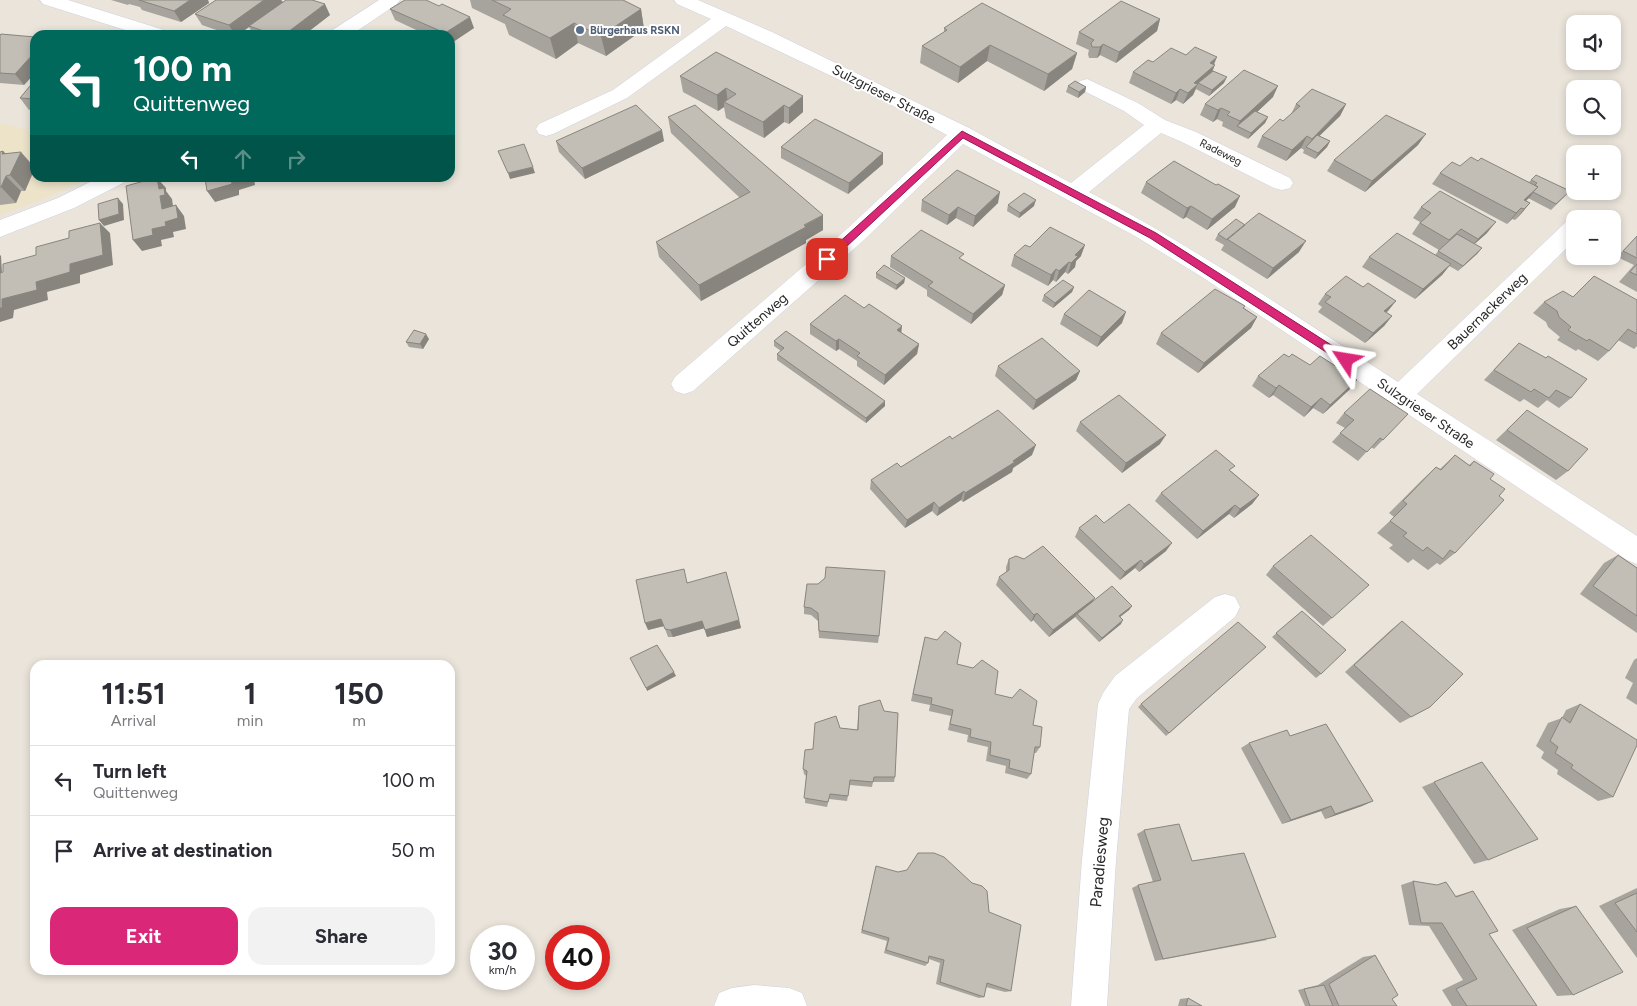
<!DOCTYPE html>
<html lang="en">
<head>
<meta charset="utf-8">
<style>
	body { margin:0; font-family:Figtree,sans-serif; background:#f2f2f3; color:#2b2b33; height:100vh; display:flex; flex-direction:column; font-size:19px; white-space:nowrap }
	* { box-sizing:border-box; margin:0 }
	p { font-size:16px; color:#7c7c81 }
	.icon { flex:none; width:28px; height:28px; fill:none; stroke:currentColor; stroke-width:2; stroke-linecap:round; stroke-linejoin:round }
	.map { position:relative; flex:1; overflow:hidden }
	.drawer { position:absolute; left:30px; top:660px; width:425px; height:315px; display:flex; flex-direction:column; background:#fff; border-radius:15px; box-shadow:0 2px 8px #0003 }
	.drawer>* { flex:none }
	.hud { position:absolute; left:30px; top:30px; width:425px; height:152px; border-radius:15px; box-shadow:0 2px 8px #0003; background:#00695c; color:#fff; overflow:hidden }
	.fabs { position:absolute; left:1566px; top:15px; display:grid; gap:10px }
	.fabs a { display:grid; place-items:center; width:55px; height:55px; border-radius:10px; background:#fff; box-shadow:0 2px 8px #0003; font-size:25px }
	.speed { position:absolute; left:470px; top:925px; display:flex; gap:10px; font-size:25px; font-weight:700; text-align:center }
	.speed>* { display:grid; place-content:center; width:65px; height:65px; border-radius:50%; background:#fff; box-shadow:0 2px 8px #0003; line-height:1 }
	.speed small { font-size:12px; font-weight:400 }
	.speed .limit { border:8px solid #d22; background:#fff; color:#111 }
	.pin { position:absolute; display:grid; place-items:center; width:42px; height:42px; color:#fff; margin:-21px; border-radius:10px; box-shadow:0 2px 8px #0006 }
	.me { position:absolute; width:55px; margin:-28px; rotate:303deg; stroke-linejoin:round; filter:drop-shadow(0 0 4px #0008) }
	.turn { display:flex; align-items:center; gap:18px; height:105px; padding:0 20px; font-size:22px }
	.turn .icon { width:65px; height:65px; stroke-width:2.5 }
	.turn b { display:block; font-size:35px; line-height:42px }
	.lanes { display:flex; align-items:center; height:48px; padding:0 20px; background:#0003; justify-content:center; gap:25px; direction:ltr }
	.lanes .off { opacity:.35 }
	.eta { display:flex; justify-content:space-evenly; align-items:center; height:85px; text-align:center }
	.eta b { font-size:30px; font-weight:700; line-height:35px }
	.cta { display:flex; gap:10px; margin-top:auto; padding:10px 20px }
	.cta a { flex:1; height:58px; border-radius:15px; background:#db2777; color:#fff; font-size:20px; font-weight:700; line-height:58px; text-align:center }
	.cta a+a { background:#f2f2f3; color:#2b2b33 }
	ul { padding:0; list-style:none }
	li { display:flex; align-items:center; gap:15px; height:70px; padding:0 20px; border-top:1px solid #e1e1e2 }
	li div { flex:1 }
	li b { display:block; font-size:19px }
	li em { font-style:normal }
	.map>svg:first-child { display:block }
	.education { fill:#ece3c9 }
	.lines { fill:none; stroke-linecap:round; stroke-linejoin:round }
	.minor-casing { stroke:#cfd1e1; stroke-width:1 }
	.minor { fill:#fff; fill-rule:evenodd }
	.wall { fill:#a7a39d }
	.shaded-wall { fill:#88857f }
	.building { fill:#c2beb6; stroke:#88857f }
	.route { fill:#db2777; stroke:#8e194d }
	.service-dot { fill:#5c6f8a; stroke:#fff; stroke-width:2 }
	.labels { text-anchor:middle; stroke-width:4; stroke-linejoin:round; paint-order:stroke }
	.far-service-label { font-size:11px; font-weight:bold; fill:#4e5e75; stroke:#fff; text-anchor:start }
	.far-street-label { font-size:11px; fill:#282828; stroke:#fff }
	.street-label { font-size:14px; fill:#282828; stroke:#fff }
	.near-street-label { font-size:16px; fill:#282828; stroke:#fff }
</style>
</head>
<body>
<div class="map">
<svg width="1637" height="1006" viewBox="0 0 1637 1006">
	<rect width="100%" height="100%" fill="#eae4da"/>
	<path class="education" d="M0 123 35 132V178H89L43 199 0 215Z"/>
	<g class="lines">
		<defs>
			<path id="minor" d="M40 0H68L167 31 169 35H141L43 4Z
				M379 0H400L397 4 351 35H329L331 31Z
				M674 0H698L772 32 969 128 1071 183 1144 125 1124 111 1080 89 1077 85 1080 81 1087 79 1138 103 1165 120 1196 132 1290 178 1293 183 1290 188 1282 190 1274 188 1182 142 1161 133 1089 192C1196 248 1296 316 1398 382L1567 221 1575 219V240L1417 394 1637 536V564L1627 560 1202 277 1135 236 963 144 864 240 693 391 684 394 675 391 671 384 675 377 848 228 947 135 884 101 726 26 627 98 553 134 546 136 539 134 536 129 539 124 613 90 711 19 677 4Z
				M98 178H126L123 183 74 208 0 237V220L58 198Z
				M1225 594 1235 597 1240 607 1235 617 1137 698 1129 709 1116 860 1107 1006H1071L1082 860 1098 704 1103 693 1115 676 1215 597Z
				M754 985 789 988 802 993 807 1006H714L719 993 732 988Z"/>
		</defs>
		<use href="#minor" class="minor-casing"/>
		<use href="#minor" class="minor"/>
	</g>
	<path class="wall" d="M111 0H208L209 3 181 22 142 10 140 7 129 4 128 5Z
		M216 0H281L282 2 330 15 304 35H254L249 27 238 35H231L202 25 195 14Z
		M470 0H623L641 9 644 29 606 56 578 43 556 59 509 35 505 24 472 8Z
		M390 9 474 28 450 44V35H427L395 20Z
		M1160 19 1157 31 1116 63 1100 55 1097 58H1089L1088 54 1089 50 1076 44 1079 32Z
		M944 28 1077 53 1072 69 1044 91 987 61 958 83 920 63 922 46 944 32Z
		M0 35 35 37V73L24 85 0 83Z
		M1186 55 1214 64 1213 71 1224 83 1209 96 1196 89 1193 95 1183 104 1176 100 1171 104 1129 83 1133 72 1153 62Z
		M680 76 803 96V112L789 124 784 122 764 138 726 118 724 107 718 111 683 92Z
		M35 80V110H29L20 98Z
		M1068 86 1086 87 1085 92 1078 98 1066 92Z
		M1273 97 1257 112 1268 117 1265 123 1248 139 1222 126 1223 122 1217 119 1213 122 1200 115 1205 104Z
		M1296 104H1346L1340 116 1319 136 1330 141 1327 147 1315 159 1303 153 1304 150 1301 148 1286 161 1257 147 1262 136 1283 121 1291 114Z
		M668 117 823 230 806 240V243L701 301 659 257 656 242 740 198 671 133Z
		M556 141H664L585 179 559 152Z
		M1418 145 1365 192 1327 171 1334 160Z
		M781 147 883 153V164L848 194 781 158Z
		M3 151 6 154 35 168 25 191H21L16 203 0 205V152Z
		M1478 161 1529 182 1531 180 1565 196 1551 210 1528 198 1526 200 1530 203 1515 220 1512 219 1507 224 1432 184 1440 173Z
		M1146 182 1235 207 1207 230 1186 217 1183 219 1141 193Z
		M922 200 998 203 973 227 956 218 947 225 921 211Z
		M1008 205 1034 206 1019 218 1007 211Z
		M1421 207 1487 233 1474 244 1482 248 1477 254 1458 271 1449 266 1442 275 1415 299 1362 267 1369 257 1435 255 1439 250 1412 234 1420 222 1413 218Z
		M1245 225 1299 252 1267 279 1221 250 1224 245 1215 240 1218 234Z
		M1637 236V292L1619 282 1634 265 1617 257Z
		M1030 247 1081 256 1076 261 1075 267 1068 274 1065 272 1056 282 1053 280 1048 286 1011 266 1014 255Z
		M891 256 963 260 1005 285 1002 295 971 324 927 296V290L890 267Z
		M876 273 905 278 904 283 896 290 876 278Z
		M1074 287 1072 292 1053 308 1042 301 1044 295Z
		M1325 294 1392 316 1384 326 1365 343 1318 312 1322 307 1318 304Z
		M1573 297 1637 300V346L1634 349 1618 340 1609 351 1598 361 1578 349 1576 351 1557 340 1560 337 1548 327 1546 322 1533 313 1544 302Z
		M1245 306 1244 308 1257 317 1251 328 1198 373 1156 344 1161 333Z
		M1064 314 1122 323 1097 347 1060 324Z
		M810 324 901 333 919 344 917 354 884 385 857 366V361L839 349 836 351 810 334Z
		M429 339 423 349 409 347 406 342Z
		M774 341 885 406 866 423 777 360V354L781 351 774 346Z
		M1519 343 1571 398 1559 408 1547 400 1538 408 1524 399 1520 402 1484 380Z
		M1289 357 1310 365 1357 380 1349 390 1323 414 1313 408 1304 417 1273 395 1269 398 1252 386 1258 376Z
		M998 366 1080 371 1076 380 1033 410 995 376Z
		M1527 410 1568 471 1556 480 1496 440Z
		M1344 413 1408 414 1374 449 1371 447 1358 461 1332 442 1345 428 1336 423Z
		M1080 422 1160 444 1122 473 1076 431Z
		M952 439 1032 455 1013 468 1012 472 963 502 961 500 937 516 932 511 905 528 870 489 871 480 901 467Z
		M1455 455 1469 465 1474 461 1490 479 1499 496 1455 553 1440 565 1437 563 1428 570 1413 559 1408 563 1389 548 1393 545 1377 533 1394 517 1389 513 1422 480 1436 467 1440 469Z
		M1231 471 1259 495 1252 504 1234 518 1229 514 1197 539 1155 501 1161 493Z
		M1104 523 1166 551 1139 572 1135 568 1120 580 1075 537 1079 528Z
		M1618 555 1637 568V633L1580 594 1604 563Z
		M1009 559H1024L1092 602 1132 606 1129 610 1120 617 1121 624 1099 642 1075 617 1049 637 1033 620 1031 622 996 585 999 577 1006 572V567Z
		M1273 566 1332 618 1323 626 1266 575Z
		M687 582 739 620 741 628 707 637 704 628 673 637H668L664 626 648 630Z
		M807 584 879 636 878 643 819 638 818 621 811 615 804 614V607Z
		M1302 611 1321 674 1316 678 1272 637Z
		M1402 621 1430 707 1400 723 1345 672 1392 629Z
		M925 637 957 664 1033 725 1040 747 1036 753H1034L1031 774 1027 779 1005 773 1006 766 986 761 988 747 967 742 968 735 948 730 951 716 929 711 930 705 911 701Z
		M1266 647 1166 736 1138 707 1141 704Z
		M1637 658V705L1626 698 1633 683 1625 678 1634 660Z
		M1580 704 1613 797 1598 801 1557 774 1558 770 1541 758 1544 752 1536 746 1548 723 1562 718 1566 710Z
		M859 706 895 777 894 782H873L872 787 850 785 847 801 829 799 827 807 805 803 806 776 804 774 803 769 813 749 840 728 857 730Z
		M1290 736 1373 801 1362 806 1325 819 1321 811 1282 824 1241 748 1249 743Z
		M1482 762 1488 860 1474 864 1422 787Z
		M1144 830 1267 940 1155 961 1132 888 1138 885 1153 882 1137 834Z
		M876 866 989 912 1011 991 1005 992 986 987 984 997 979 998 936 984 940 963 929 959 928 963 925 966 884 953 887 941 861 933Z
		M1413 881 1455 896 1473 891 1489 934 1537 1006H1452L1442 990 1463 980 1429 926 1409 925 1401 885Z
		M1637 888V958L1599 906Z
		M1576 906 1573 995 1557 996 1512 930 1560 909Z
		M1375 955 1392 999 1397 1006H1305L1298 990 1318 985 1363 957Z
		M1188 998 1202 1006H1178L1180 999Z"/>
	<path class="shaded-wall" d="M190 0H208L209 3 181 22 174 11Z
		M264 0H281L283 2 238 35H235L229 25Z
		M325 4 330 15 304 35H284Z
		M641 9 644 29 606 56 601 36Z
		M470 17 474 28 450 44V35H445V33Z
		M1160 19 1157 31 1116 63 1119 52Z
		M574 23 578 43 556 59 550 38Z
		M1103 44 1100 55 1097 58 1100 47Z
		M990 45 987 61 958 83 960 67Z
		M35 52V73L24 85 15 74Z
		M1077 53 1072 69 1044 91 1048 74Z
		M1217 57 1213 67 1215 65 1210 76 1198 83 1193 95 1183 104 1188 93 1194 83 1210 63Z
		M1227 77 1224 83 1209 96 1212 90Z
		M1278 86 1273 97 1240 128 1237 126 1240 121Z
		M1086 87 1085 92 1078 98 1079 92Z
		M726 88 728 104 724 102V107L718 111 717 95Z
		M1180 89 1176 100 1171 104 1176 93Z
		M803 96V112L789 124V108Z
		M1346 104 1340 116 1307 148 1312 139Z
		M784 105V122L764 138 763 122Z
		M1221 108 1217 119 1213 122 1218 110Z
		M1268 117 1265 123 1248 139 1251 133Z
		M662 130 664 141 585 179 582 168Z
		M1426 134 1418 145 1365 192 1372 181Z
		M1307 136 1301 148 1286 161 1292 150Z
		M1330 141 1327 147 1315 159 1318 153Z
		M3 151 15 164 21 152 35 168 25 191 10 175 2 154Z
		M883 153V164L848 194 849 183Z
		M533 167 535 173 510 179 508 173Z
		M6 176 21 191 16 203 1 187Z
		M157 178 166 188V191L172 199 173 206 176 205 184 216 186 229 173 232 174 237 161 240 162 246 142 251 133 240 152 229 162 209Z
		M235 178H254L255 185 239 190V195L215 202 207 191 231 179Z
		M1538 187 1529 198 1515 211 1524 200Z
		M1000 192 998 203 973 227 975 216Z
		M1240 196 1235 207 1207 230 1212 219Z
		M118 198 123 204 124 220 104 226 99 220Z
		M1036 200 1034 206 1019 218 1020 213Z
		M1530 203 1521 214 1515 220 1524 209Z
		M1191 206 1186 217 1183 219 1187 208Z
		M958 207 956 218 947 225 949 215Z
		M1521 208 1512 219 1507 224 1516 213Z
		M823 215V230L806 240V243L701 301 699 285Z
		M1496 222 1487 233 1469 249 1478 239Z
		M100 223 110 233 113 265 80 275V283L47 292 48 300 14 310 13 318 0 322V308L2 299 70 264Z
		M1306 241 1299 252 1267 279 1273 268Z
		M1085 245 1081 256 1076 261 1075 267 1068 274 1071 263 1075 255Z
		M1482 248 1477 254 1458 271 1463 266Z
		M0 255 1 256 2 273H0Z
		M1069 262 1065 272 1056 282 1059 271Z
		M1451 264 1442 275 1415 299 1423 289Z
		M1056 269 1053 280 1048 286 1051 275Z
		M905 278 904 283 896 290 897 285Z
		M1005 285 1002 295 971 324 973 314Z
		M1074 287 1072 292 1053 308 1055 303Z
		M1396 301 1388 311 1376 321 1384 311Z
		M1126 312 1122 323 1097 347 1101 337Z
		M1392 316 1384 326 1365 343 1373 333Z
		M1257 317 1251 328 1198 373 1204 363Z
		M902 326 901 336 897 330Z
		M426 334 429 339 423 349 420 344Z
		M839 339V349L836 351V341Z
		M919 344 917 354 884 385 885 375Z
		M1080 371 1076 380 1033 410 1036 400Z
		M1357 380 1349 390 1323 414 1330 405Z
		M1279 385 1273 395 1269 398 1276 388Z
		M1321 398 1313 408 1304 417 1311 407Z
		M885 401V406L866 423V418Z
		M1166 435 1160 444 1122 473 1126 463Z
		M1036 445 1032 455 1013 468 1012 472 963 502 965 493Z
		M964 491 961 500 937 516 939 508Z
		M1259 495 1252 504 1234 518 1240 509Z
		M934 502 932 511 905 528 907 520Z
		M1235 505 1229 514 1197 539 1203 531Z
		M1172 543 1166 551 1139 572 1144 564Z
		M1141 560 1135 568 1120 580 1125 572Z
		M1095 598 1090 606 1077 614 1075 617 1049 637 1053 630Z
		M1132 606 1129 610 1116 620 1119 616Z
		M1037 613 1033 620 1031 622 1034 615Z
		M661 619 664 626 648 630 645 623Z
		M739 620 741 628 707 637 705 630Z
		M1123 620 1121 624 1099 642 1102 638Z
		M702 621 705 628 673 637 670 630Z
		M674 672 676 676 647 691 646 688Z
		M1373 801 1362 806 1325 819 1335 814Z
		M1331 806 1321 811 1282 824 1291 820Z"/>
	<path class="building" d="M139 0H190L174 11Z
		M216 0H264L229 25 195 14Z
		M286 0H312L325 4 284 35H275L249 26Z
		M405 0H426L439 6 442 4 470 17 445 33 390 9Z
		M492 0H623L641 9 601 36 574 23 550 38 503 15 511 9Z
		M1121 1 1160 19 1119 52 1103 44 1100 47H1092L1091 43 1094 40 1079 32Z
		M982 3 1077 53 1048 74 990 45 960 67 922 46 947 30 944 28Z
		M1 34 35 37V52L15 74 0 73V35Z
		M1195 47 1217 57 1210 63 1215 65 1194 83 1198 84 1188 93 1180 89 1176 93 1133 72 1148 60 1153 62 1171 48 1186 55Z
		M716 52 803 96 789 108 784 105 763 122 724 102 736 94 726 88 717 95 680 76Z
		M1244 70 1278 86 1240 121 1227 115 1230 112 1221 108 1218 110 1205 104Z
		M1213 71 1227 77 1212 90 1198 83Z
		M35 80V99L20 98Z
		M1075 81 1086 87 1079 92 1068 86Z
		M1312 89 1346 104 1312 139 1307 136 1292 150 1262 136 1280 119 1283 121 1300 106 1296 104Z
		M636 105 662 130 582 168 556 141Z
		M695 105 823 215 804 225 806 227 699 285 656 242 750 192 668 117Z
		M1255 111 1268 117 1251 133 1237 126Z
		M1386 115 1426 134 1372 181 1334 160Z
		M815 119 883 153 849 183 781 147Z
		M1317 135 1330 141 1318 153 1306 147Z
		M524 144 533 167 508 173 498 151Z
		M3 151 2 154 21 152 10 175 6 176 1 187H0V152Z
		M1471 157 1478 161 1481 158 1538 187 1524 200 1530 203 1524 209 1521 208 1516 213 1440 173 1452 162 1460 166Z
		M1174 161 1216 185 1218 184 1240 196 1212 219 1191 206 1187 208 1146 182Z
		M957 170 1000 192 975 216 958 207 949 215 922 200Z
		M1536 175 1570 191 1556 204 1533 192 1538 187 1535 185 1537 183 1531 180Z
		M155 178H157L159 189 164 188 165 195 160 196 162 209 176 205 178 218 165 222 166 226 152 229 153 235 133 240 126 186Z
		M205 178H235L231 179 232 184 207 191Z
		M1440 191 1496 222 1478 239 1461 229 1449 240 1420 223 1431 213 1421 207Z
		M1024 193 1036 200 1020 213 1008 205Z
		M118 198 119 214 99 220 98 204Z
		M1259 213 1306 241 1273 268 1227 239Z
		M1236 219 1245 225 1227 240 1218 234Z
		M100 223 103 255 70 264V272L36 282 37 290 2 299V308H0V273L3 272V264L36 255V247L69 238V231Z
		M1050 227 1085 245 1075 255 1078 256 1071 263 1069 262 1059 271 1056 269 1051 275 1014 255 1025 245 1030 247Z
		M921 230 964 254 959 258 1005 285 973 314 928 286 933 282 891 256Z
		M1397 233 1451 264 1423 289 1369 257Z
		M1457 234 1482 248 1463 266 1438 251Z
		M1637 236V258L1623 251Z
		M1637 264V275L1630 272Z
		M884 265 905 278 897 285 876 273Z
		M1346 276 1363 287 1368 283 1396 301 1384 311 1392 316 1373 333 1325 302 1331 297 1325 294Z
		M1594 276 1637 300V334L1628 329 1609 351 1589 339 1587 341 1568 330 1571 327 1559 317 1557 311 1544 302 1563 291 1573 297Z
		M1063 280 1074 287 1055 303 1044 295Z
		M1215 289 1245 306 1243 308 1257 317 1204 363 1161 333Z
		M1089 290 1126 312 1101 337 1064 314Z
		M845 295 864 308 869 304 902 326 897 330 919 344 885 375 857 356 860 353 839 339 836 341 810 324Z
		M414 330 426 334 420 344 406 342Z
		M786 331 885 401 866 418 777 354 784 348 774 341Z
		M1042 338 1080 371 1036 400 998 366Z
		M1519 343 1546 358 1548 356 1587 379 1571 398 1556 390 1549 398 1534 389 1531 392 1494 370Z
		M1284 354 1289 357 1292 354 1310 365 1320 356 1357 380 1330 405 1321 398 1311 407 1279 385 1276 388 1258 376Z
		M1370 389 1408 414 1383 440 1380 438 1367 452 1340 433 1354 420 1344 413Z
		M1119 395 1166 435 1126 463 1080 422Z
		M998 410 1036 445 1013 461 1015 462 965 493 964 491 939 508 934 502 907 520 871 480 897 463 901 467 950 436 952 439Z
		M1527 410 1588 449 1568 471 1507 430Z
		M1216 450 1235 466 1229 470 1259 495 1240 509 1235 505 1203 531 1161 493Z
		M1455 455 1470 466 1474 461 1494 474 1490 479 1505 489 1499 496 1504 500 1455 553 1450 550 1443 559 1427 547 1423 551 1403 536 1407 533 1390 521 1407 504 1403 501 1436 467 1441 470Z
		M1129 504 1172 543 1144 564 1141 560 1125 572 1079 528 1096 515 1104 523Z
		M1311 535 1369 585 1332 618 1273 566Z
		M1043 546 1095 598 1053 630 1037 613 1034 615 999 577 1009 570V559L1016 556 1024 559Z
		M1618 555 1637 568V616L1593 586Z
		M826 567 885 571 879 636 819 631 818 613 811 608 804 607 807 584H818L825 578Z
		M684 569 687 583 726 572 739 620 705 630 702 621 670 630 665 629 661 619 645 623 636 580Z
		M1112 586 1132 606 1119 616 1123 620 1102 638 1077 614Z
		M1302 611 1346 650 1321 674 1276 633Z
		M1402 621 1463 674 1430 707 1411 717 1354 665Z
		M1238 622 1266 647 1169 733 1141 704Z
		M945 631 961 643 957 664 973 668 982 660 998 671 995 694 1012 698 1020 689 1037 701 1033 725 1042 727 1040 747H1035L1031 774 1009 768 1010 760 990 755 991 742 970 737 971 729 950 724 953 710 931 704 932 698 913 694 925 637 937 640Z
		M657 645 674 672 646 688 630 658Z
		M880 700 884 711 898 713 895 777H874L873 782 850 780 848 796 830 794 828 802 804 798 807 771 803 769 805 750 813 749 815 723 836 716 840 728 858 730 859 706Z
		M1580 704 1637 740V745L1613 797 1571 768 1573 765 1555 753 1558 747 1550 741 1562 717 1570 723Z
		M1326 724 1373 801 1335 814 1331 806 1291 820 1249 743 1287 730 1290 736Z
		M1482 762 1538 839 1488 860 1434 782Z
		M1179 824 1192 861 1244 853 1276 937 1163 959 1138 885 1161 880 1144 830Z
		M918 853H934L944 857 972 883 982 886 987 891 989 912 1021 925 1011 991 987 983 984 997 940 982 944 960 929 956 928 963 886 950 889 938 862 930 876 866 898 872 907 870Z
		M1413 881 1437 885 1446 882 1456 897 1473 891 1498 931 1489 934 1537 1006H1467L1456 989 1477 979 1442 923H1421Z
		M1637 893V932L1615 903Z
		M1576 906 1623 972 1573 995 1527 928Z
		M1375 955 1398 995 1392 999 1397 1006H1339L1329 984Z
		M1324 985 1333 1006H1310L1304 989Z
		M1188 998 1202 1006H1186Z"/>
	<path class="route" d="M962 131 1156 233 1350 357 1352 360 1350 363H1343L1150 238 963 138 831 261H824V256Z"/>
	<circle class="service-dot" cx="580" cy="30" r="5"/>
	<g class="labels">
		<g class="far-service-label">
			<text x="590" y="34">Bürgerhaus RSKN</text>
		</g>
		<g class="far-street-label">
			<text transform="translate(1221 152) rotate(27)" y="4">Radeweg</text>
		</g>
		<g class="street-label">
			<text transform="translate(884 94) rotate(27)" y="5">Sulzgrieser Straße</text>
			<text transform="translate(1487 311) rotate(-44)" y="5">Bauernackerweg</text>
			<text transform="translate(757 320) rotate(-41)" y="5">Quittenweg</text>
			<text transform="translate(1426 413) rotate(34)" y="5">Sulzgrieser Straße</text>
		</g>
		<g class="near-street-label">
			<text transform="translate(1099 862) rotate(-85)" y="6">Paradiesweg</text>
		</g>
	</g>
</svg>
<div class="fabs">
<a><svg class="icon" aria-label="sound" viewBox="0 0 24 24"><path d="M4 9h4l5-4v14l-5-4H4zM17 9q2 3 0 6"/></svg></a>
<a><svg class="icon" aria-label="search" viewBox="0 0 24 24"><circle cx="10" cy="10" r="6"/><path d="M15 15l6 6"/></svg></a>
<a>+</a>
<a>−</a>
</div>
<div class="speed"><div>30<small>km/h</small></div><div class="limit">40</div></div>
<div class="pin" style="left:827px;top:259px;background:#d93025"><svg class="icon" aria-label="arrive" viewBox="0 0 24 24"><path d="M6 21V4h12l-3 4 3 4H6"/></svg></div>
<svg class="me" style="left:1346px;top:360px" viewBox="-20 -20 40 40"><path d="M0-17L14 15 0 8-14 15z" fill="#db2777" stroke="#fff" stroke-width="4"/></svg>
<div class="hud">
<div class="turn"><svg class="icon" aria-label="left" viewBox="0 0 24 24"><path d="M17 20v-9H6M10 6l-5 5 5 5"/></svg><div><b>100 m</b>Quittenweg</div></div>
<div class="lanes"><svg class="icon" aria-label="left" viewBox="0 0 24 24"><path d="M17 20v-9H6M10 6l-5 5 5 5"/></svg><svg class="icon off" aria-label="ahead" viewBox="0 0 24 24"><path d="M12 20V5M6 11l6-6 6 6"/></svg><svg class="icon off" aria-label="right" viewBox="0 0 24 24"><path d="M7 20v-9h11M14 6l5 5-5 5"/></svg></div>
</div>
<section class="drawer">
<div class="eta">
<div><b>11:51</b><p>Arrival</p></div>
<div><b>1</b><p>min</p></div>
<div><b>150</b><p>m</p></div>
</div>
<ul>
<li><svg class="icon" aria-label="left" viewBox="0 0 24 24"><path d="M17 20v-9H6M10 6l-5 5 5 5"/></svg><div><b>Turn left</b><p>Quittenweg</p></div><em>100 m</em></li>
<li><svg class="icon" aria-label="arrive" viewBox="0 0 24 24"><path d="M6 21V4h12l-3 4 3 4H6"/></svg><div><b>Arrive at destination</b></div><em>50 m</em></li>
</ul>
<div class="cta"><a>Exit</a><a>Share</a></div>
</section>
</div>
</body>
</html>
